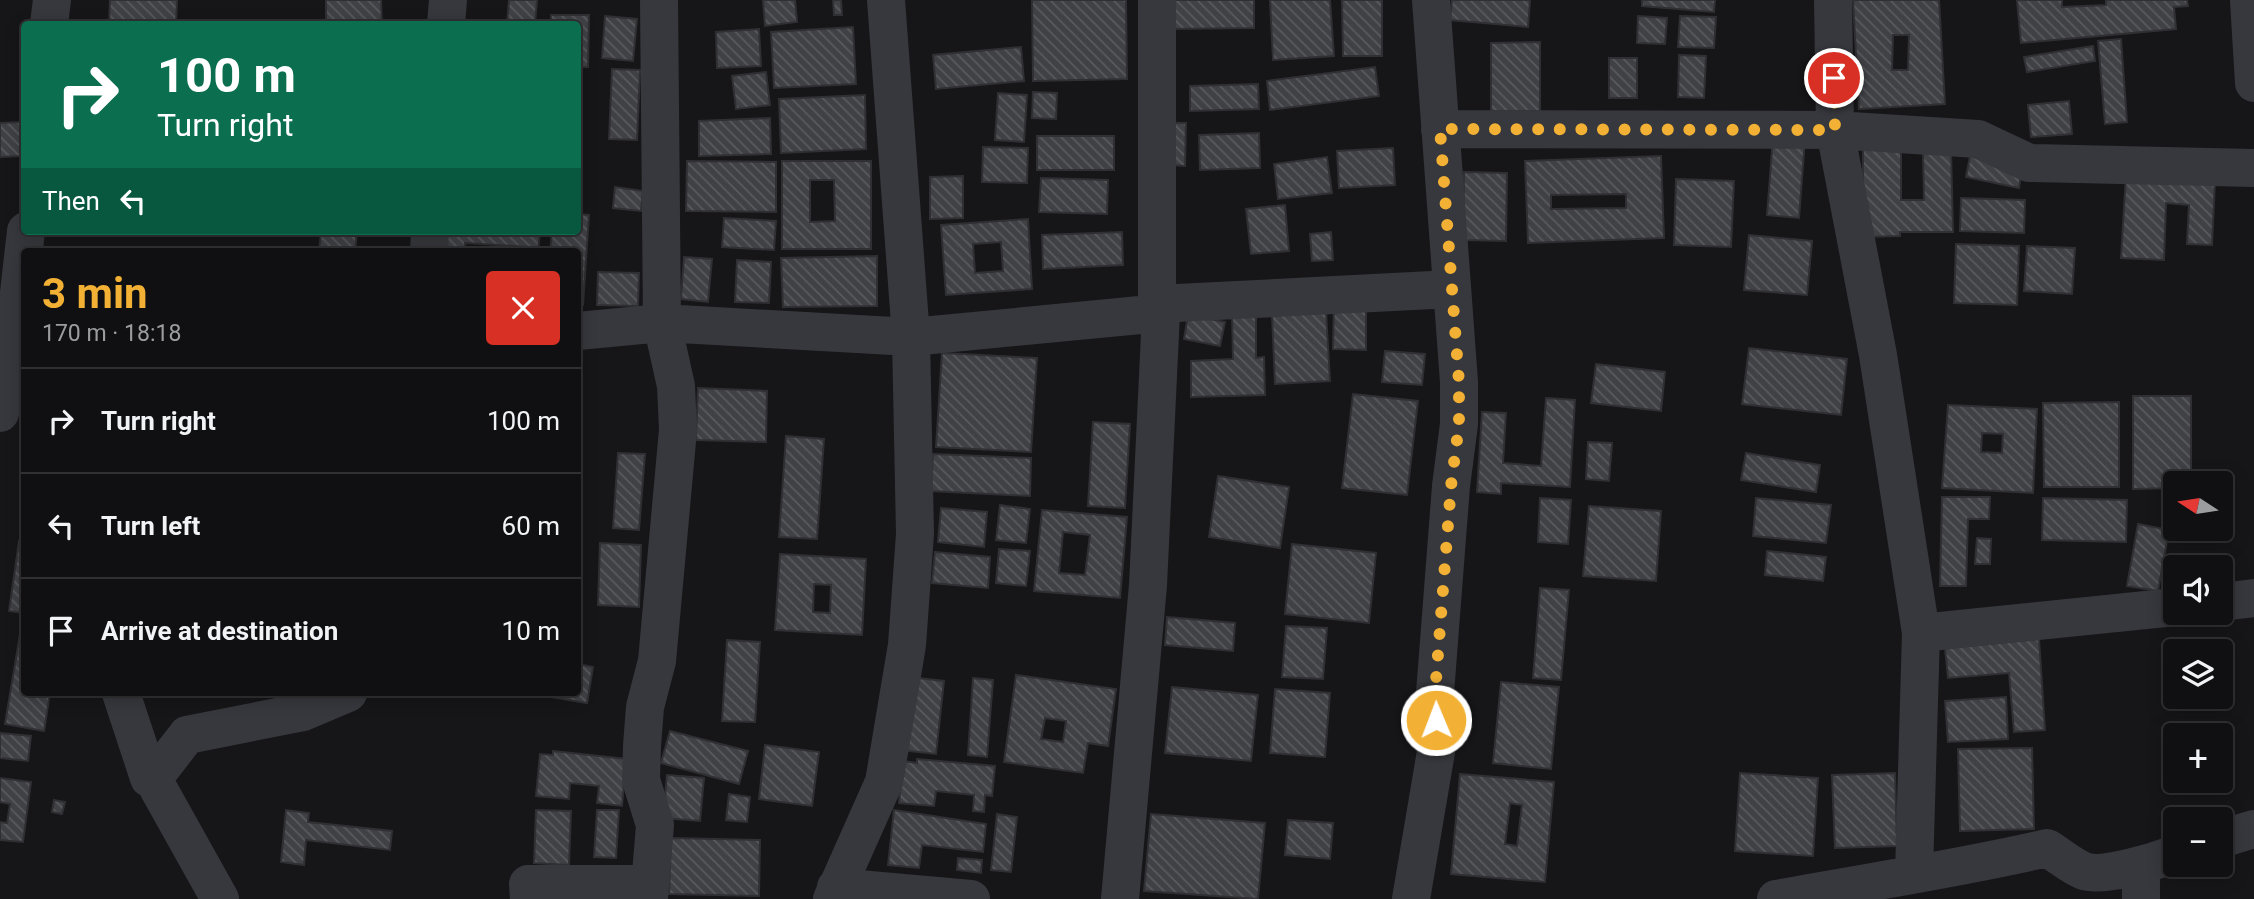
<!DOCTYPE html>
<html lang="en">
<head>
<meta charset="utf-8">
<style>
	body { margin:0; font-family:Roboto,sans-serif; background:#1e1e20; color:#f1f3f6; height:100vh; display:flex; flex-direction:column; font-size:26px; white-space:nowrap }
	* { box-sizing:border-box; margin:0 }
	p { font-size:23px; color:#9c9d9f }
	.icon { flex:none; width:38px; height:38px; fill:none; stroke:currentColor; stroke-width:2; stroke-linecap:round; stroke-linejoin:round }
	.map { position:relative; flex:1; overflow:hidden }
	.side { position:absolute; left:21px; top:248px; width:560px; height:448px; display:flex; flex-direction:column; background:#101012; border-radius:7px; box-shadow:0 4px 18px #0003,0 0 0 2px #303032 }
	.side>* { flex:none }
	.banner { position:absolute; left:21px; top:21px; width:560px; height:214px; border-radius:7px; box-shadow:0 4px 18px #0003,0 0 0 2px #303032; background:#0b6e4f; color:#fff; overflow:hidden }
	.needle { width:46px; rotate:282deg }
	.tools { position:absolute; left:2163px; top:471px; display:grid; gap:14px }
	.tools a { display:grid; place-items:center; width:70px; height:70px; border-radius:7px; background:#101012; box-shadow:0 4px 18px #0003,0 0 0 2px #303032; font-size:35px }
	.pin { position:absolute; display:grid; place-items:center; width:60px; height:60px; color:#fff; margin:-30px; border:4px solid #fff; border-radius:50%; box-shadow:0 2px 7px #0007 }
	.me { position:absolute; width:77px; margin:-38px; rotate:359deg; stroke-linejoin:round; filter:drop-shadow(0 0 5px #0008) }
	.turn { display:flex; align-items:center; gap:24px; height:147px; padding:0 21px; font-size:32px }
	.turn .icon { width:91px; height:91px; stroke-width:2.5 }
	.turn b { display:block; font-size:49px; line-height:60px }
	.then { display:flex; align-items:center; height:66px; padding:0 21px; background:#0003; gap:14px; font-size:26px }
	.round { display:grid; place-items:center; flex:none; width:74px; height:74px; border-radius:7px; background:#1e1e20 }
	.overview { display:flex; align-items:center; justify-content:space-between; height:119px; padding:0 21px }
	h1 { font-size:42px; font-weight:700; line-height:52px; color:#f2b134 }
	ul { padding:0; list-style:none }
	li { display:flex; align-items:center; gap:21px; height:105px; padding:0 21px; border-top:2px solid #303032 }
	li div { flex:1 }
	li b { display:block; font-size:26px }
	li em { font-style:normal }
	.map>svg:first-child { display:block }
	.building { fill:url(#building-back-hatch); stroke:#303034; stroke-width:2; fill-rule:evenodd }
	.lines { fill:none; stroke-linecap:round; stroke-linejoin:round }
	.street { stroke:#37383d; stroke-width:38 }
	.route { stroke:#f2b134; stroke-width:12; stroke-dasharray:0 21.6 }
</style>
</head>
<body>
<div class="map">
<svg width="2254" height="899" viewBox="0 0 2254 899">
	<defs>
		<pattern id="building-back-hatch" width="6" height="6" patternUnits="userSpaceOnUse" patternTransform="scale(1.75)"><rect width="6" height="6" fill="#404145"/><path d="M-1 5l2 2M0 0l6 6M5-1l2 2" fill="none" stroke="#595a5e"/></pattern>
	</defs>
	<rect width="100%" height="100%" fill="#161618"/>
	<path class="building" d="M110 0H177L176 24H109Z
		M326 0H381L382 24H326Z
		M509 0H537L535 24H507Z
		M763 0H795L797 22 765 26Z
		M833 0H841L842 15H834Z
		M1032 0H1126L1127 79 1033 81Z
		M1169 0H1254V28L1169 29Z
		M1270 0H1330L1334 56 1273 60Z
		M1342 0H1382V56H1343Z
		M1452 0H1530L1528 27 1450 20Z
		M1642 0H1715L1714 12 1642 6Z
		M1853 0H1939L1945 104 1859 109ZM1893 35H1909L1908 70H1892Z
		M2017 0H2062V7L2106 5V0H2187L2188 6 2174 7 2176 29 2021 43Z
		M551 15H589L588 67H578V24H551Z
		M605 16 637 19 633 61 602 58Z
		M1638 16 1667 18 1665 44 1637 43Z
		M1680 16 1716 17 1714 48 1678 47Z
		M853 27 856 84 774 88 771 32Z
		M759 29 761 66 717 68 716 32Z
		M2121 39 2127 122 2105 124 2098 41Z
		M1540 42V111H1491V43Z
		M2093 46 2095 61 2027 72 2024 57Z
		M1021 47 1024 81 936 89 933 55Z
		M1679 55 1706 56 1704 98 1678 97Z
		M1609 58H1637V98H1609Z
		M1375 67 1379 96 1270 110 1267 81Z
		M612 69 640 70 637 140 609 139Z
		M766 72 770 105 736 109 732 76Z
		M1258 84 1259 109 1190 111V86Z
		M1033 92 1057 93 1056 119 1032 118Z
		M998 93 1027 95 1024 142 995 140Z
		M865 95 866 149 781 153 779 99Z
		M2069 101 2072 134 2031 137 2028 105Z
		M770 118 771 154 699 156V121Z
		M20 122 21 156 0 157V123Z
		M1171 123H1186L1185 166 1170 165Z
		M1259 133 1260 168 1200 170 1199 135Z
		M1037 136H1114V170H1037Z
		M1773 137 1805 139 1799 218 1767 215Z
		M1863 145H1901V200H1924L1923 150 1951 149 1953 232H1900V236L1863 237Z
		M983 147 1028 148 1027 183 982 182Z
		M1393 148 1395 185 1339 188 1337 151Z
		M1661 156 1664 238 1528 243 1525 161ZM1626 194V208L1551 209V195Z
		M1970 156 2022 167 2019 188 1966 177Z
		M1327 157 1332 193 1278 199 1274 164Z
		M687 161 776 162V212L686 211Z
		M782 161H871V249H782ZM810 180H834L835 221 810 222Z
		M1464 172 1507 173 1506 241 1463 240Z
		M963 176V218L930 219V177Z
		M2126 176 2215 180 2212 245 2187 244 2189 205 2166 203 2164 260 2121 258Z
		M1041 178 1108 180 1107 214 1039 212Z
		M1676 179 1734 181 1731 247 1674 245Z
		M615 187 643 191 641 211 613 208Z
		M1961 198 2025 200 2024 233 1960 231Z
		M1285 205 1289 251 1251 254 1246 209Z
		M578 214 589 215 583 305H578V252H550L552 231H578Z
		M724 218 776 221 774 250 722 247Z
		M1028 219 1032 289 946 295 941 225ZM1001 242 1003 271 975 273 973 244Z
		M321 231H357L355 252H319Z
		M440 231H540L538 252H529V247L465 243V252H438Z
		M1122 232 1123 265 1043 269 1042 235Z
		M1331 232 1333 260 1312 261 1310 234Z
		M1749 235 1812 241 1807 295 1744 290Z
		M1956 244 2019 246 2017 305 1954 303Z
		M2027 246 2075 248 2072 294 2024 291Z
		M877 256V306L783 307 781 258Z
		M684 257 712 259 708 302 681 299Z
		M737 260 771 262 769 303 735 302Z
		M598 272 639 273 638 306 597 305Z
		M1334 301H1366V350L1333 349Z
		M1256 311V358L1264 357 1265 395 1191 397V361L1233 359 1232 312Z
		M1326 311 1330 381 1275 384 1272 315Z
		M1188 315 1225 322 1220 346 1184 339Z
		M1749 348 1847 359 1841 415 1742 404Z
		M1385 351 1425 354 1422 385 1382 382Z
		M942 353 1037 358 1031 452 936 447Z
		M1596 364 1665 372 1661 411 1591 403Z
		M698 388 767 391 766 442 696 440Z
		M1353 394 1418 401 1407 495 1342 488Z
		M2133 396H2191V483H2175V488L2133 489Z
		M1546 398 1575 400 1570 487 1501 483V494L1477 492 1482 412 1506 413 1503 463 1541 466Z
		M2119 402V487H2044L2043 403Z
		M1948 405 2037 409 2033 493 1942 488ZM1982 433 2003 434 2002 453 1981 452Z
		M1093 422 1130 424 1125 508 1088 506Z
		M786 436 824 439 817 539 779 537Z
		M1588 442 1612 443 1609 481 1586 479Z
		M618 453 645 454 639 530 613 528Z
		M1746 453 1820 465 1816 492 1741 480Z
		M933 454 1031 458 1030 496 931 491Z
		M1218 476 1289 487 1280 548 1209 537Z
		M1942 497H1990L1989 519H1968L1966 586H1940Z
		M1540 498 1571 500 1568 544 1538 542Z
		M1756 498 1831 505 1826 543 1753 536Z
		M2043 498 2127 500 2126 542 2042 540Z
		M1000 505 1030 509 1026 543 996 540Z
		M1589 506 1661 511 1656 581 1583 576Z
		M941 508 987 512 984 547 938 542Z
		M1042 510 1127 517 1120 598 1034 591ZM1063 532 1090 535 1085 575 1059 573Z
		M2138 524 2169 530 2158 591 2127 586Z
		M1977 538 1991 539 1990 564H1975Z
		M19 541 24 542V613L9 611Z
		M600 543 641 545 639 607 598 605Z
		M1292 544 1376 553 1369 623 1285 614Z
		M999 549 1030 551 1026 586 996 583Z
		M1767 551 1826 557 1823 581 1765 575Z
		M935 552 990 557 988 588 932 583Z
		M780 554 866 559 862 635 775 630ZM814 584 831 585 830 613 813 612Z
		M1540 588 1569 590 1561 680 1533 678Z
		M1167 617 1235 623 1233 651 1165 645Z
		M1286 626 1327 628 1323 679 1282 677Z
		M21 628 24 629V693H50L44 731 5 724Z
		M2039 639 2045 730 2014 732 2009 673 1948 678 1945 648Z
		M727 640 760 642 755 722 722 721Z
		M578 664 593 667 587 703 539 695V693H578Z
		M1016 675 1116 689 1108 746 1088 743 1083 773 1004 762ZM1045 718 1066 721 1063 742 1041 739Z
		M909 677 944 681 936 754 901 750Z
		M973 678 993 680 987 757 968 755Z
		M1501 682 1559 687 1551 769 1493 763Z
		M1172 687 1258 695 1251 761 1165 753Z
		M1275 689 1330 693 1325 757 1270 753Z
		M2006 697 2008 739 1948 742 1945 701Z
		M670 731 748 751 739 784 661 763Z
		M0 733 31 736 28 761 0 758Z
		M765 745 819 752 812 806 759 799Z
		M2032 748 2034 829 1960 831 1958 749Z
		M553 751 626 759 622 806 597 803 599 786 570 783 569 799 536 796 540 754 553 755Z
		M917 759 995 766 992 796 985 795 984 812 973 811 974 795 936 791 934 806 899 803 903 761 917 763Z
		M1740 773 1818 778 1813 856 1735 851Z
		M1895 773 1897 846 1835 848 1832 775Z
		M1460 774 1554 782 1545 882 1451 874ZM1510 803 1522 805 1517 846 1505 844Z
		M667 775 704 778 700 821 663 818Z
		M0 778 31 782 23 842 0 840V822L7 823 10 804 0 802Z
		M729 794 750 797 747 822 726 820Z
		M54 800 65 802 62 814 52 812Z
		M286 810 309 813 308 822 392 831 390 850 306 840 304 865 281 862Z
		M536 810 571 811 569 865 534 863Z
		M597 810H619L616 858 594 857Z
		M894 810 986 824 983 852 922 845 919 868 888 865Z
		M997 814 1017 817 1011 872 991 870Z
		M1151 814 1265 823 1258 899 1144 891Z
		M1288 820 1333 823 1330 859 1285 855Z
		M671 838 760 840 759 896 669 894Z
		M958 858 982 860 981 873 957 870Z"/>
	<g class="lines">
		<path class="street" d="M1833 0 1835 130 1878 355 1921 633 1914 873
			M2249 0 2254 83
			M49 24 52 0
			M446 24 448 0
			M1440 129 1835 130 1978 139 2029 163 2254 168
			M429 252 430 231
			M1157 304 1452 289
			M578 331 662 323 911 337 1161 313
			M24 345 14 337 26 231
			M0 413 14 337
			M2221 602 2254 598
			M1921 633 2175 607
			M121 693 149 778 153 779 220 899
			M153 779 187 735 303 712 348 693
			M2221 839 2254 829
			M2141 865V899
			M836 887 971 899
			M529 899 528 884H650
			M649 899 655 825 641 780 642 746 645 707 657 661 678 430 676 386 662 323 659 0
			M832 899 884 782 907 645 915 534 911 337 886 0
			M1120 899 1148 585 1161 313 1157 304V0
			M1411 899 1439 734 1434 706 1451 486 1459 424V382L1431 0
			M1776 899C1867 882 1957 869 2047 848 2059 855 2071 866 2084 871 2103 878 2156 861 2175 854"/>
	</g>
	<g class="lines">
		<path class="route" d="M1436 720 1434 706 1451 486 1459 424V382L1440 129 1835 130 1834 78"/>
	</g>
</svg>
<div class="tools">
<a><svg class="needle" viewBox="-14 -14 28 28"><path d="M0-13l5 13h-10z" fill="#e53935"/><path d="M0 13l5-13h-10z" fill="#9c9d9f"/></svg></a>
<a><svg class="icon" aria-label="sound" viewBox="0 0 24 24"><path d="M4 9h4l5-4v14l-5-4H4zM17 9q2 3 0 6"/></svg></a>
<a><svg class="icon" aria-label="layers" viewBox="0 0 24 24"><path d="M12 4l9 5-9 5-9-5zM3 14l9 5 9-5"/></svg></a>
<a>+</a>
<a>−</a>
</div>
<div class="pin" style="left:1834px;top:78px;background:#d93025"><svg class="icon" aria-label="arrive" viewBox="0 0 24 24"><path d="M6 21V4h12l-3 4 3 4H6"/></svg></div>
<svg class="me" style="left:1436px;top:720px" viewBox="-20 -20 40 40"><circle r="17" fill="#f2b134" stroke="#fff" stroke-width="3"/><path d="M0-11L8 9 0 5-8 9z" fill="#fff"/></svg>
<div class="banner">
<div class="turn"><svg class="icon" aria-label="right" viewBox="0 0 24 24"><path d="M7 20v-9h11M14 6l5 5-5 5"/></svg><div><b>100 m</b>Turn right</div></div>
<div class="then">Then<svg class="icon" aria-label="left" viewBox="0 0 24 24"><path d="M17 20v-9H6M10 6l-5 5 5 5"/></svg></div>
</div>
<section class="side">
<div class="overview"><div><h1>3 min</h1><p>170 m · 18:18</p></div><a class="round" style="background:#d93025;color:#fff"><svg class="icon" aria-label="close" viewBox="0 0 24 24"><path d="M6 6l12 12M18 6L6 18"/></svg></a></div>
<ul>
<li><svg class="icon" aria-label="right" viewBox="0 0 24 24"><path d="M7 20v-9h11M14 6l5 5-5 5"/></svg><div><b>Turn right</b></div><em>100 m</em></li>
<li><svg class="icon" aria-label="left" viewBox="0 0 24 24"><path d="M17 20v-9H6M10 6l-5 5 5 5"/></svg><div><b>Turn left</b></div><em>60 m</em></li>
<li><svg class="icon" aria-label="arrive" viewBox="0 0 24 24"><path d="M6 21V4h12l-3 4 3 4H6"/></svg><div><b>Arrive at destination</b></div><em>10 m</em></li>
</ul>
</section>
</div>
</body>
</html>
